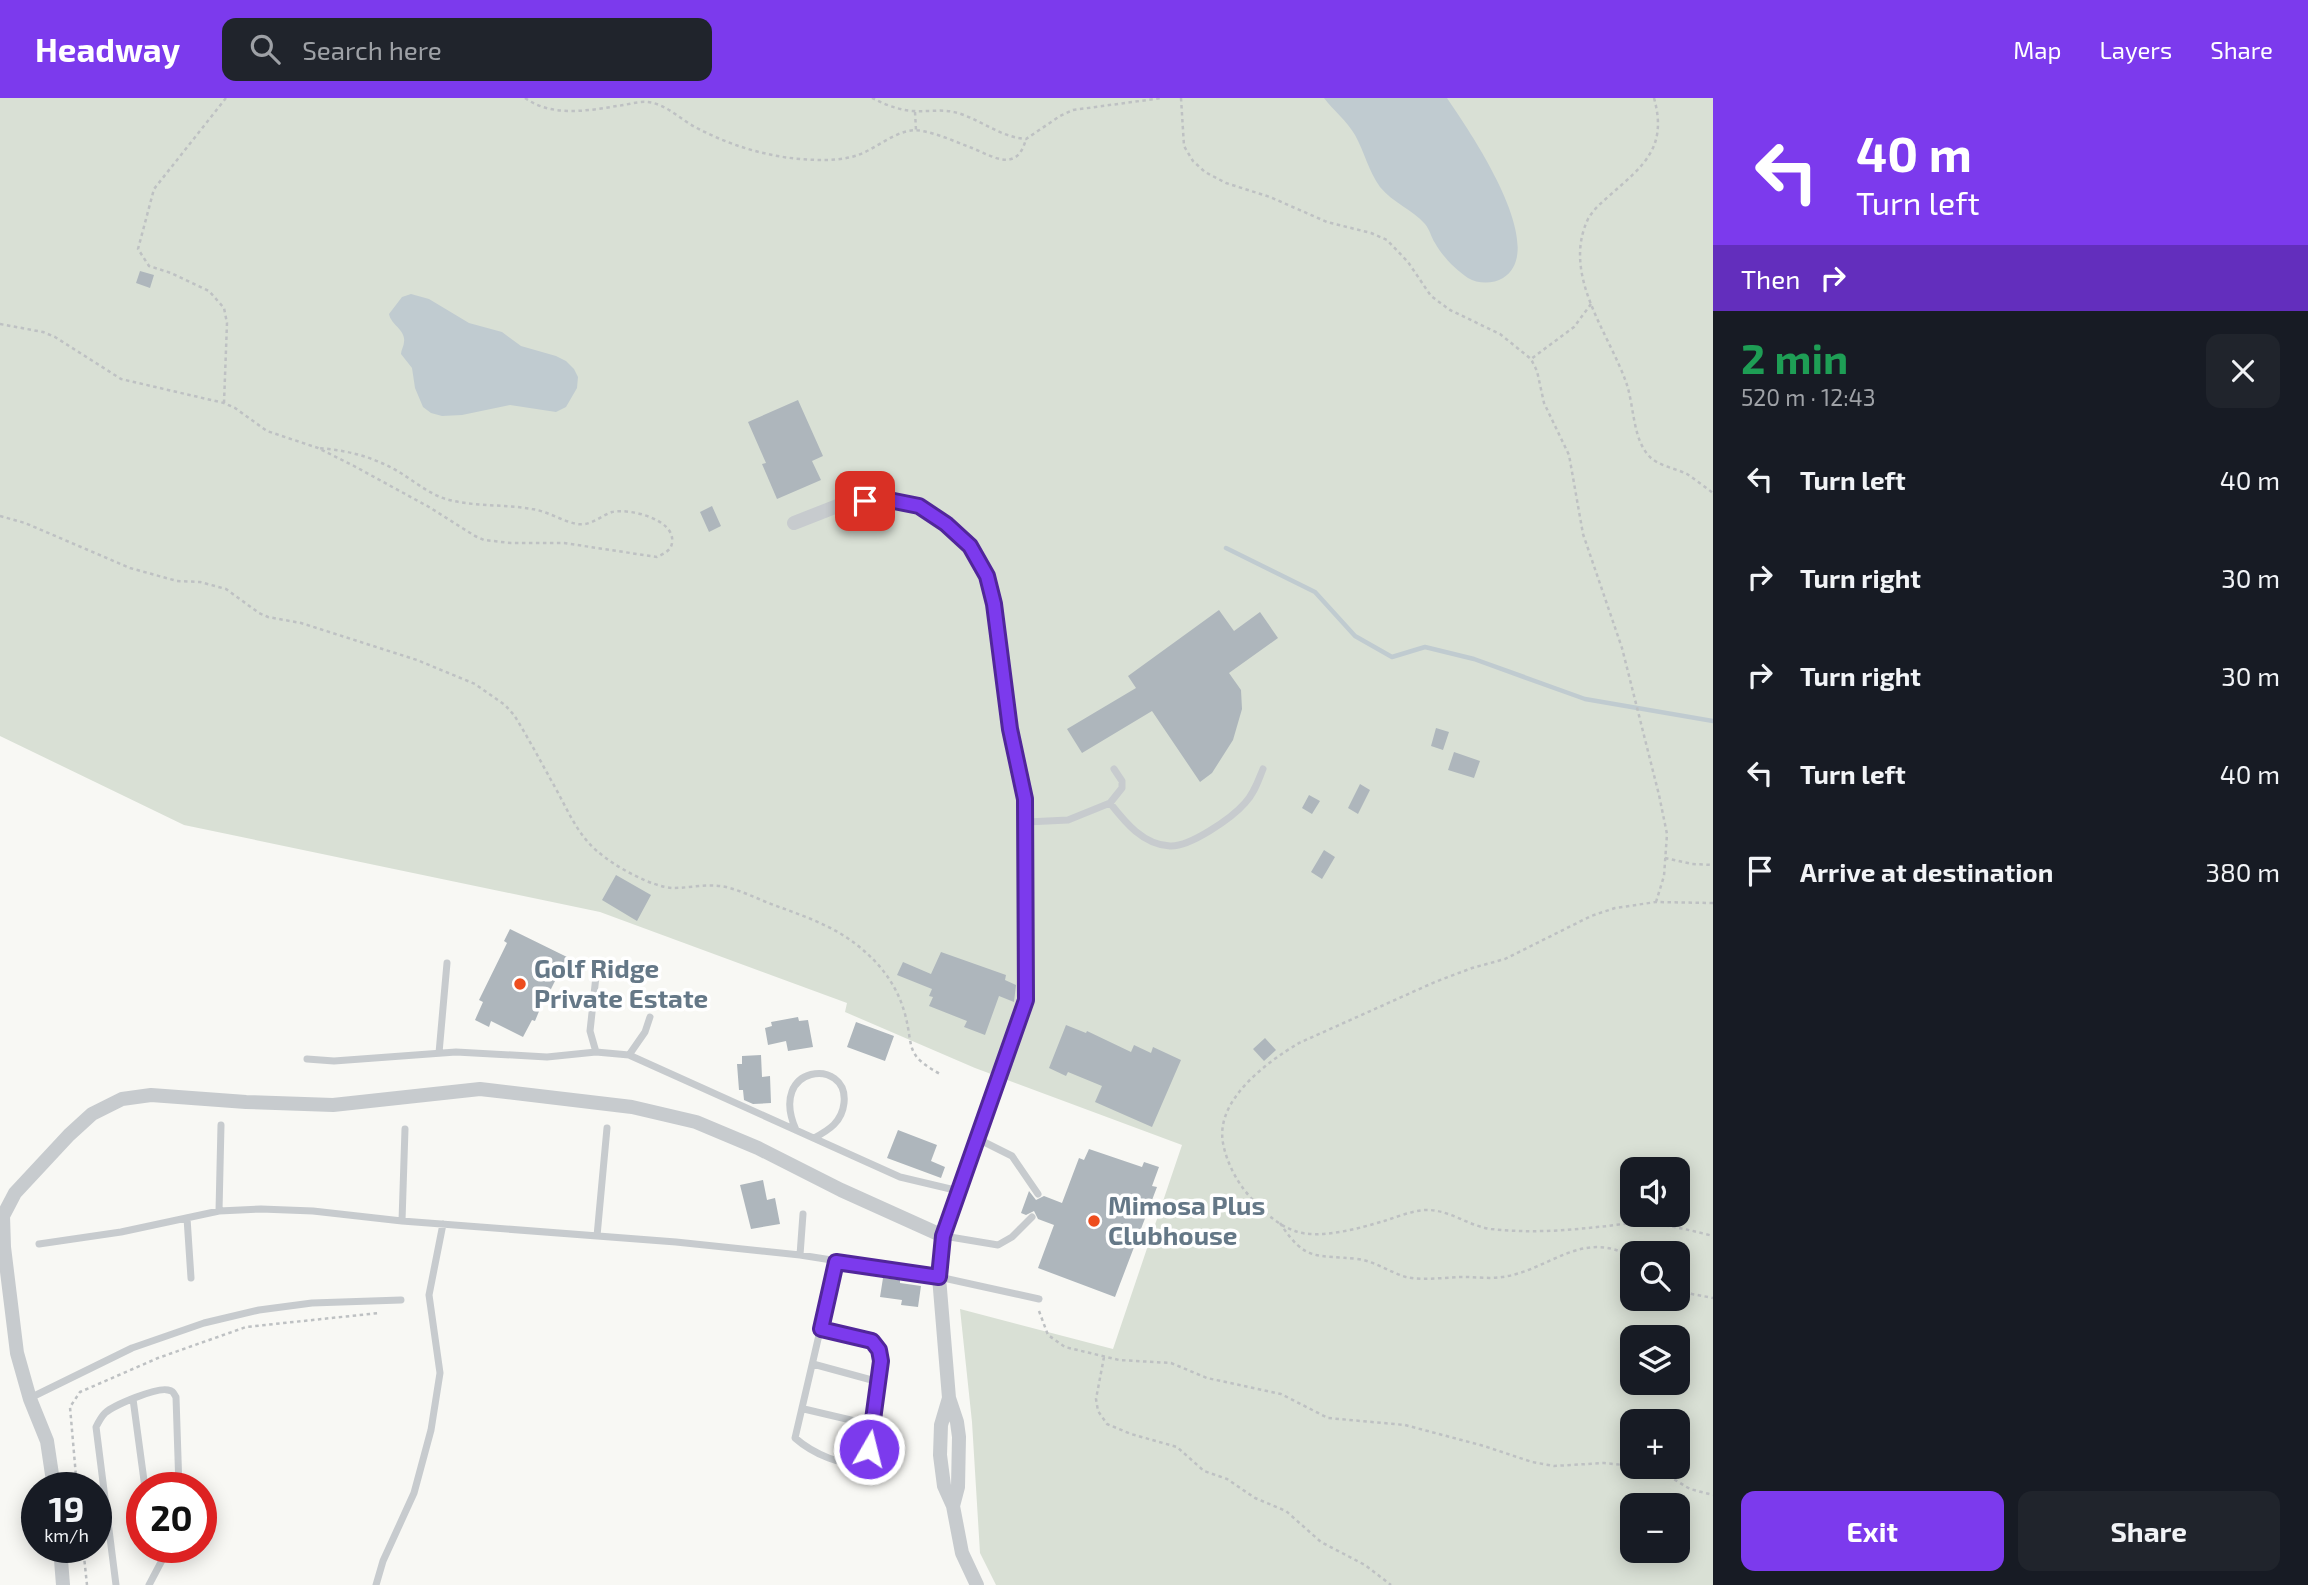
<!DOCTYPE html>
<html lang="en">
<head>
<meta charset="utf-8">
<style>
	body { margin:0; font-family:"Exo 2",sans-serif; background:#20242c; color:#f1f3f6; height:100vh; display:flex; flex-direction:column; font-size:26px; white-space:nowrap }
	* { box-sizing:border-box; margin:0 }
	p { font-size:23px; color:#9ea1a6 }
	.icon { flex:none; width:38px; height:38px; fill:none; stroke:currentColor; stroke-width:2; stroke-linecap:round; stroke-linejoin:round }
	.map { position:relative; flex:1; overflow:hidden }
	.drawer { display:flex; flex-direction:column; background:#171b24; width:595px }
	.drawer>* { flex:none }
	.hud { background:#7c3aed; color:#fff; overflow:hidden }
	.fabs { position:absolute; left:1620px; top:1059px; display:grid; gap:14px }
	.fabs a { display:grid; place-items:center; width:70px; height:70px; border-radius:14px; background:#171b24; box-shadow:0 4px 18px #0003; font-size:35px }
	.speed { position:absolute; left:21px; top:1374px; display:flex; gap:14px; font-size:35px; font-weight:700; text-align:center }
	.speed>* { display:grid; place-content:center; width:91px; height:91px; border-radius:50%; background:#171b24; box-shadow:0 4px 18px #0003; line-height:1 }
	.speed small { font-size:18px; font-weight:400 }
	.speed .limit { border:10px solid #d22; background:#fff; color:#111 }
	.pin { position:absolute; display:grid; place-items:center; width:60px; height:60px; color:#fff; margin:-30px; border-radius:14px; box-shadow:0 4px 10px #0006 }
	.me { position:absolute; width:77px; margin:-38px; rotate:8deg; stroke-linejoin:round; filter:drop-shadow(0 0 5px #0008) }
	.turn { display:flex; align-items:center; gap:24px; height:147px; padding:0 28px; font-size:32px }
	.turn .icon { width:91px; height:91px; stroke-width:2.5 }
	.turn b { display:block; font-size:49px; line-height:60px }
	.then { display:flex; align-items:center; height:66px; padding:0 28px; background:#0003; gap:14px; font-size:26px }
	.round { display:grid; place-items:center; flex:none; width:74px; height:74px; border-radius:14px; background:#20242c }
	.head { display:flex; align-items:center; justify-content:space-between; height:119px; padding:0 28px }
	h1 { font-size:42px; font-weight:700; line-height:52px; color:#1e9e55 }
	.button { display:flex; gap:14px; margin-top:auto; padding:14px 28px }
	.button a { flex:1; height:80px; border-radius:14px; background:#7c3aed; color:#fff; font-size:28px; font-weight:700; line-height:80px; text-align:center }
	.button a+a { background:#20242c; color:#f1f3f6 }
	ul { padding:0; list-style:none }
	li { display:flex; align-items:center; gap:21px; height:98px; padding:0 28px }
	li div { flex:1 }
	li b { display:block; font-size:26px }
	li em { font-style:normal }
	header { display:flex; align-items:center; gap:42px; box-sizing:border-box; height:98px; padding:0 35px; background:#7c3aed; color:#fff }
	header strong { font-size:33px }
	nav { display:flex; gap:38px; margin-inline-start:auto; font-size:24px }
	.search { width:490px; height:63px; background:#20242c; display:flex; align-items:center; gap:18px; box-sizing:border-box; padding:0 24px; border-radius:14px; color:#9ea1a6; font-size:26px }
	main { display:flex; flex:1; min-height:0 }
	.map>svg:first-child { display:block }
	.green { fill:#d9e0d5; fill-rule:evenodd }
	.water { fill:#c0cbd0 }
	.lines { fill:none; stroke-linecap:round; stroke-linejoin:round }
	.stream { stroke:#c0cbd0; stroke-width:4.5 }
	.building { fill:#aeb6bc }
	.path { stroke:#bec1c3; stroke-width:2.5; stroke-dasharray:3.5 3.5; stroke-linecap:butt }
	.lane { stroke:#c7cbce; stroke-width:7 }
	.street { stroke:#c7cbce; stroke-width:14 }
	.route-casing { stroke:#51269a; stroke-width:18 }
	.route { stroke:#7c3aed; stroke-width:12 }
	.poi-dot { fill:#ee4d1e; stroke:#fff; stroke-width:2.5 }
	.labels { text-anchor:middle; stroke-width:7; stroke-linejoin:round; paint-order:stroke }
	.poi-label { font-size:26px; font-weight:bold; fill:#657887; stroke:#fff; text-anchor:start }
</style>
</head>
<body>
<header>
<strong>Headway</strong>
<div class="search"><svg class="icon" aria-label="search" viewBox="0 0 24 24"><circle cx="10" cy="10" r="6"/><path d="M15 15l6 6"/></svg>Search here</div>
<nav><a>Map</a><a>Layers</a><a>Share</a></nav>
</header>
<main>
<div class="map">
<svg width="1713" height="1487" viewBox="0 0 1713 1487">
	<rect width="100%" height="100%" fill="#f8f8f4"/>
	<path class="green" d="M0 0H1713V1487H996L980 1455 972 1324 960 1211 1113 1251 1182 1047 975 970 845 914 847 905 600 814 184 727 0 638ZM1633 1071H1678V1116H1633ZM1633 1155H1678V1200H1633ZM1633 1239H1678V1284H1633ZM1633 1323H1678V1368H1633ZM1633 1407H1678V1452H1633Z"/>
	<path class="water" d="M1324 0H1447C1468 31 1551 150 1503 180 1493 186 1478 186 1468 180 1455 171 1442 158 1435 145 1431 139 1430 132 1425 126 1412 111 1393 105 1380 89 1369 74 1364 53 1355 37 1347 23 1333 12 1324 0Z
		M411 196 429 201 469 225 502 234 521 248 556 258 566 263 574 271 578 279 577 290 566 309 556 314 510 307 462 317 442 318 431 315 423 309 415 290 412 270 401 256C401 252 404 248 404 244 406 232 391 227 389 216L402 199Z"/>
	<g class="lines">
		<path class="stream" d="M1226 450 1315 494 1355 538 1392 559 1425 549 1474 561 1585 601 1713 623"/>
	</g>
	<path class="building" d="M140 173 154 177 150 190 136 185Z
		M798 302 823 358 812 363 821 382 777 401 762 366 766 365 748 324Z
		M712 408 721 428 709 434 700 414Z
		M1219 512 1234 533 1260 514 1278 540 1229 575 1241 592 1242 611 1233 642 1212 675 1200 684 1152 613 1082 655 1067 631 1136 590 1128 578Z
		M1436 630 1449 634 1443 652 1431 648Z
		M1454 654 1480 663 1474 680 1448 672Z
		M1360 686 1370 692 1358 716 1348 710Z
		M1309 697 1320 703 1312 716 1302 710Z
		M1324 752 1335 759 1322 781 1311 774Z
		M616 777 651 797 637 823 602 802Z
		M510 831 567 859 549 895 547 894 535 923 532 922 523 939 491 923 489 929 475 922 483 904 479 902 507 845 504 843Z
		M941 854 1006 877 1005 882 1016 887 1014 904 999 898 985 937 964 929 967 923 929 908 933 899 929 898 932 891 897 877 903 864 931 876Z
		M798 919 799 923 808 922 813 949 788 953 786 943 768 947 765 930 772 928 771 924Z
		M856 924 894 938 885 963 847 949Z
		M1066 927 1086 935 1087 933 1131 954 1134 947 1151 955 1153 949 1181 962 1152 1029 1095 1004 1102 988 1068 974 1066 978 1049 970Z
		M1265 940 1276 952 1264 963 1253 951Z
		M761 957 762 979 770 978 771 1005 753 1006 744 1002 743 992H739L737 966H742V958Z
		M898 1032 937 1047 931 1063 945 1069 941 1080 887 1060Z
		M1089 1051 1142 1069 1144 1064 1159 1069 1152 1088 1157 1089 1115 1199 1038 1170 1054 1127 1038 1121 1034 1113 1026 1117 1021 1115 1029 1093 1036 1102 1044 1098 1062 1105 1079 1060 1084 1062Z
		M763 1082 767 1102 775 1100 780 1126 751 1131 740 1087Z
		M883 1180 900 1182V1185L921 1188 918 1209 901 1207 902 1202 880 1199Z"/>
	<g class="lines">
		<path class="path" d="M525 0C552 19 586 13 617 8 627 7 638 3 648 4 666 6 680 21 695 29 734 50 778 62 822 62 834 62 847 61 858 57 878 50 900 28 922 33 939 36 956 44 972 50 994 59 1017 75 1026 41
			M872 0C884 6 898 12 913 13 930 14 944 10 961 16 984 24 1001 39 1026 41L1060 18 1073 12 1162 0
			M1181 0 1184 48 1193 63 1205 74 1226 85 1270 99 1327 124 1371 135 1387 142 1408 164 1431 198 1450 212 1500 236 1531 261
			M1654 0C1668 50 1643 68 1609 98 1601 105 1593 112 1588 121 1561 178 1610 236 1627 287 1634 309 1633 341 1649 358 1658 368 1675 370 1687 376 1696 382 1705 389 1713 395
			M915 14 916 32
			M1591 206 1574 229 1531 261 1537 273 1544 305 1569 357 1583 436 1622 550 1659 697 1667 736 1664 778 1656 804
			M0 226 43 234 55 239 121 281 224 305 235 310 267 333 318 350 354 368 429 409 475 438 484 442 511 445H564L657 459C663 456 671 453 672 445 676 421 629 410 612 414 600 418 592 428 577 426 562 423 547 413 532 411 504 406 473 409 446 401 429 396 414 383 399 374 374 359 347 352 318 350
			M224 305 227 225 224 210 209 193 171 175 149 168 138 151 154 91 226 0
			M0 418 25 425 130 470 177 483 200 484 226 491 259 515 268 519 301 525 417 562 475 586 505 607 514 617C529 641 542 666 556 691 568 713 578 737 597 753 614 768 651 789 673 790 691 790 708 785 726 789 742 793 756 800 771 806 801 817 832 827 857 847 880 865 897 887 905 916 914 950 904 956 940 976
			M1665 760 1692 766 1713 767
			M1713 805 1656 804 1615 810 1591 818 1505 861 1472 870 1435 884 1299 945C1267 964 1215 1002 1223 1045 1227 1067 1240 1090 1256 1105 1266 1116 1280 1128 1295 1133 1319 1142 1360 1130 1384 1123 1397 1119 1411 1113 1425 1112 1449 1111 1468 1128 1491 1131 1526 1135 1563 1133 1597 1129 1613 1128 1629 1124 1645 1125 1669 1127 1690 1132 1713 1138
			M1280 1125C1306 1165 1316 1156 1357 1161 1375 1163 1389 1174 1406 1179 1425 1183 1446 1179 1465 1179 1477 1179 1490 1181 1502 1179 1549 1173 1583 1129 1633 1160
			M1678 1190 1692 1196 1713 1200
			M1039 1213 1048 1237 1065 1249 1119 1262 1171 1265 1207 1280 1281 1296 1328 1320 1405 1327 1484 1348 1532 1364 1554 1368 1604 1365 1633 1368
			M1104 1259 1096 1301 1098 1313 1107 1326 1131 1336 1177 1349 1204 1373 1227 1381 1255 1400 1286 1413 1321 1444 1365 1467 1391 1487
			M1635 1368 1662 1374 1690 1391 1713 1397
			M77 1390 70 1309 80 1294 158 1260 246 1229 379 1215
			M83 1449 87 1487"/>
		<path class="lane" d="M1110 705C1125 724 1143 747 1170 748 1190 749 1232 720 1245 705 1254 696 1258 683 1263 671
			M1027 724 1068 722 1110 705 1122 690V683L1114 671
			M596 954 590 933 597 869
			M439 955 447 865
			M629 957 645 934 650 919
			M307 961 334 963 456 954 547 959 596 954 629 957 900 1079 959 1093
			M796 1032C767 966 849 959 844 1005 842 1024 829 1032 814 1040
			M978 1041 1012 1058 1038 1096
			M219 1113 221 1027
			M187 1120 191 1180
			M402 1123 405 1031
			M597 1138 607 1030
			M944 1138 998 1147 1012 1139 1032 1119
			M39 1146 121 1134 219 1113 261 1111 313 1113 402 1123 676 1144 800 1157 939 1179 1039 1201
			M800 1157 803 1116
			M821 1231 872 1243 879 1252 882 1263 869 1351 866 1362C845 1372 811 1354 795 1340L836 1164
			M813 1266 879 1284
			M30 1300 132 1250 204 1225 259 1212 312 1205 401 1202
			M133 1301 145 1390
			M804 1311 872 1327
			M157 1449 165 1459
			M116 1487 96 1329C99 1323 101 1319 105 1315 114 1307 157 1289 168 1292 173 1293 173 1294 176 1299L179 1390
			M149 1487 169 1449
			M376 1487 383 1463 414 1395 431 1332 440 1275 429 1197 443 1126"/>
		<path class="street" d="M794 425 845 405 884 401 919 408 946 426 970 448 987 478 994 506 1010 631 1025 701 1026 902 943 1138 939 1179 949 1300 957 1324 959 1339 958 1389 953 1408
			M949 1300 941 1327 940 1357 944 1388 953 1408 962 1455 977 1487
			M54 1390 47 1343 30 1301 17 1255 4 1149 3 1118 15 1095 69 1037 92 1016 122 1001 151 997 246 1004 333 1007 480 991 632 1009 696 1024 758 1050 841 1092 943 1138
			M60 1449 63 1487"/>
	</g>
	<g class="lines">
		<defs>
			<path id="route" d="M865 403 884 401 919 408 946 426 970 448 987 478 994 506 1010 631 1025 701 1026 902 943 1138 939 1179 836 1164 821 1231 872 1243 879 1252 881 1263 869 1351"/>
		</defs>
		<use href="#route" class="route-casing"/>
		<use href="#route" class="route"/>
	</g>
	<g class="poi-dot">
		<circle cx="520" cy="886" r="7"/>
		<circle cx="1094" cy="1123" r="7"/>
	</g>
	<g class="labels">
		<g class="poi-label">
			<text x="534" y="880">Golf Ridge<tspan x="534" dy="30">Private Estate</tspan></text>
			<text x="1108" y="1117">Mimosa Plus<tspan x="1108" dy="30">Clubhouse</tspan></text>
		</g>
	</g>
</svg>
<div class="fabs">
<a><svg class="icon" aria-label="sound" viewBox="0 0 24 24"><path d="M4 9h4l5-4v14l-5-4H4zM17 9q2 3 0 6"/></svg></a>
<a><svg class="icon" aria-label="search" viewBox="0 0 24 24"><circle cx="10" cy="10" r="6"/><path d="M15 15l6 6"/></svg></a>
<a><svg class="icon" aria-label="layers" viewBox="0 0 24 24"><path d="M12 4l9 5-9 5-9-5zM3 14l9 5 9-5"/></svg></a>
<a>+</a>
<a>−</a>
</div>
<div class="speed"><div>19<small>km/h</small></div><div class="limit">20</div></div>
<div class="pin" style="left:865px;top:403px;background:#d93025"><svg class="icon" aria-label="arrive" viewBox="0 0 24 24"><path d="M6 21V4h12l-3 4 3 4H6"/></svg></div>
<svg class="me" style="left:869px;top:1351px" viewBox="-20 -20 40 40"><circle r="17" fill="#7c3aed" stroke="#fff" stroke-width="3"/><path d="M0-11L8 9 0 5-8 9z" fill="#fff"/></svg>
</div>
<section class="drawer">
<div class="hud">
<div class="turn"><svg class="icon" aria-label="left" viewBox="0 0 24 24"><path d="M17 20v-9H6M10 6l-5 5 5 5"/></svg><div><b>40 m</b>Turn left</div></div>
<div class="then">Then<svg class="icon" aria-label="right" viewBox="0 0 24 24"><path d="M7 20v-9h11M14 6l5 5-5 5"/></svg></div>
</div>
<div class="head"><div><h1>2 min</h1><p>520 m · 12:43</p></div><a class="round"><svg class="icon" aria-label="close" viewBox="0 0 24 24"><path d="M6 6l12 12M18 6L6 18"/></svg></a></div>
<ul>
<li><svg class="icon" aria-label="left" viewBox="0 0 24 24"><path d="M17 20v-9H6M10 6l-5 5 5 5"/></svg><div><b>Turn left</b></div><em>40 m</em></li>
<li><svg class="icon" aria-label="right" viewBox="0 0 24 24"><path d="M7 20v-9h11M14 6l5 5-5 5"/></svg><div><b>Turn right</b></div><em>30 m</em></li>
<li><svg class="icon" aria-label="right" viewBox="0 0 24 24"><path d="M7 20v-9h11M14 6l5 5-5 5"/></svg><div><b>Turn right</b></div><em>30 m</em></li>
<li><svg class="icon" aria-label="left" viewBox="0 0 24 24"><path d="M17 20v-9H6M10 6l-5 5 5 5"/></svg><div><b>Turn left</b></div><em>40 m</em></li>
<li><svg class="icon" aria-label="arrive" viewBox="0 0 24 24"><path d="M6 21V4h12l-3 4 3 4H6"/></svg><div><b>Arrive at destination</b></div><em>380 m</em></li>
</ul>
<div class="button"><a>Exit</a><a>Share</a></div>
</section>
</main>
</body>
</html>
